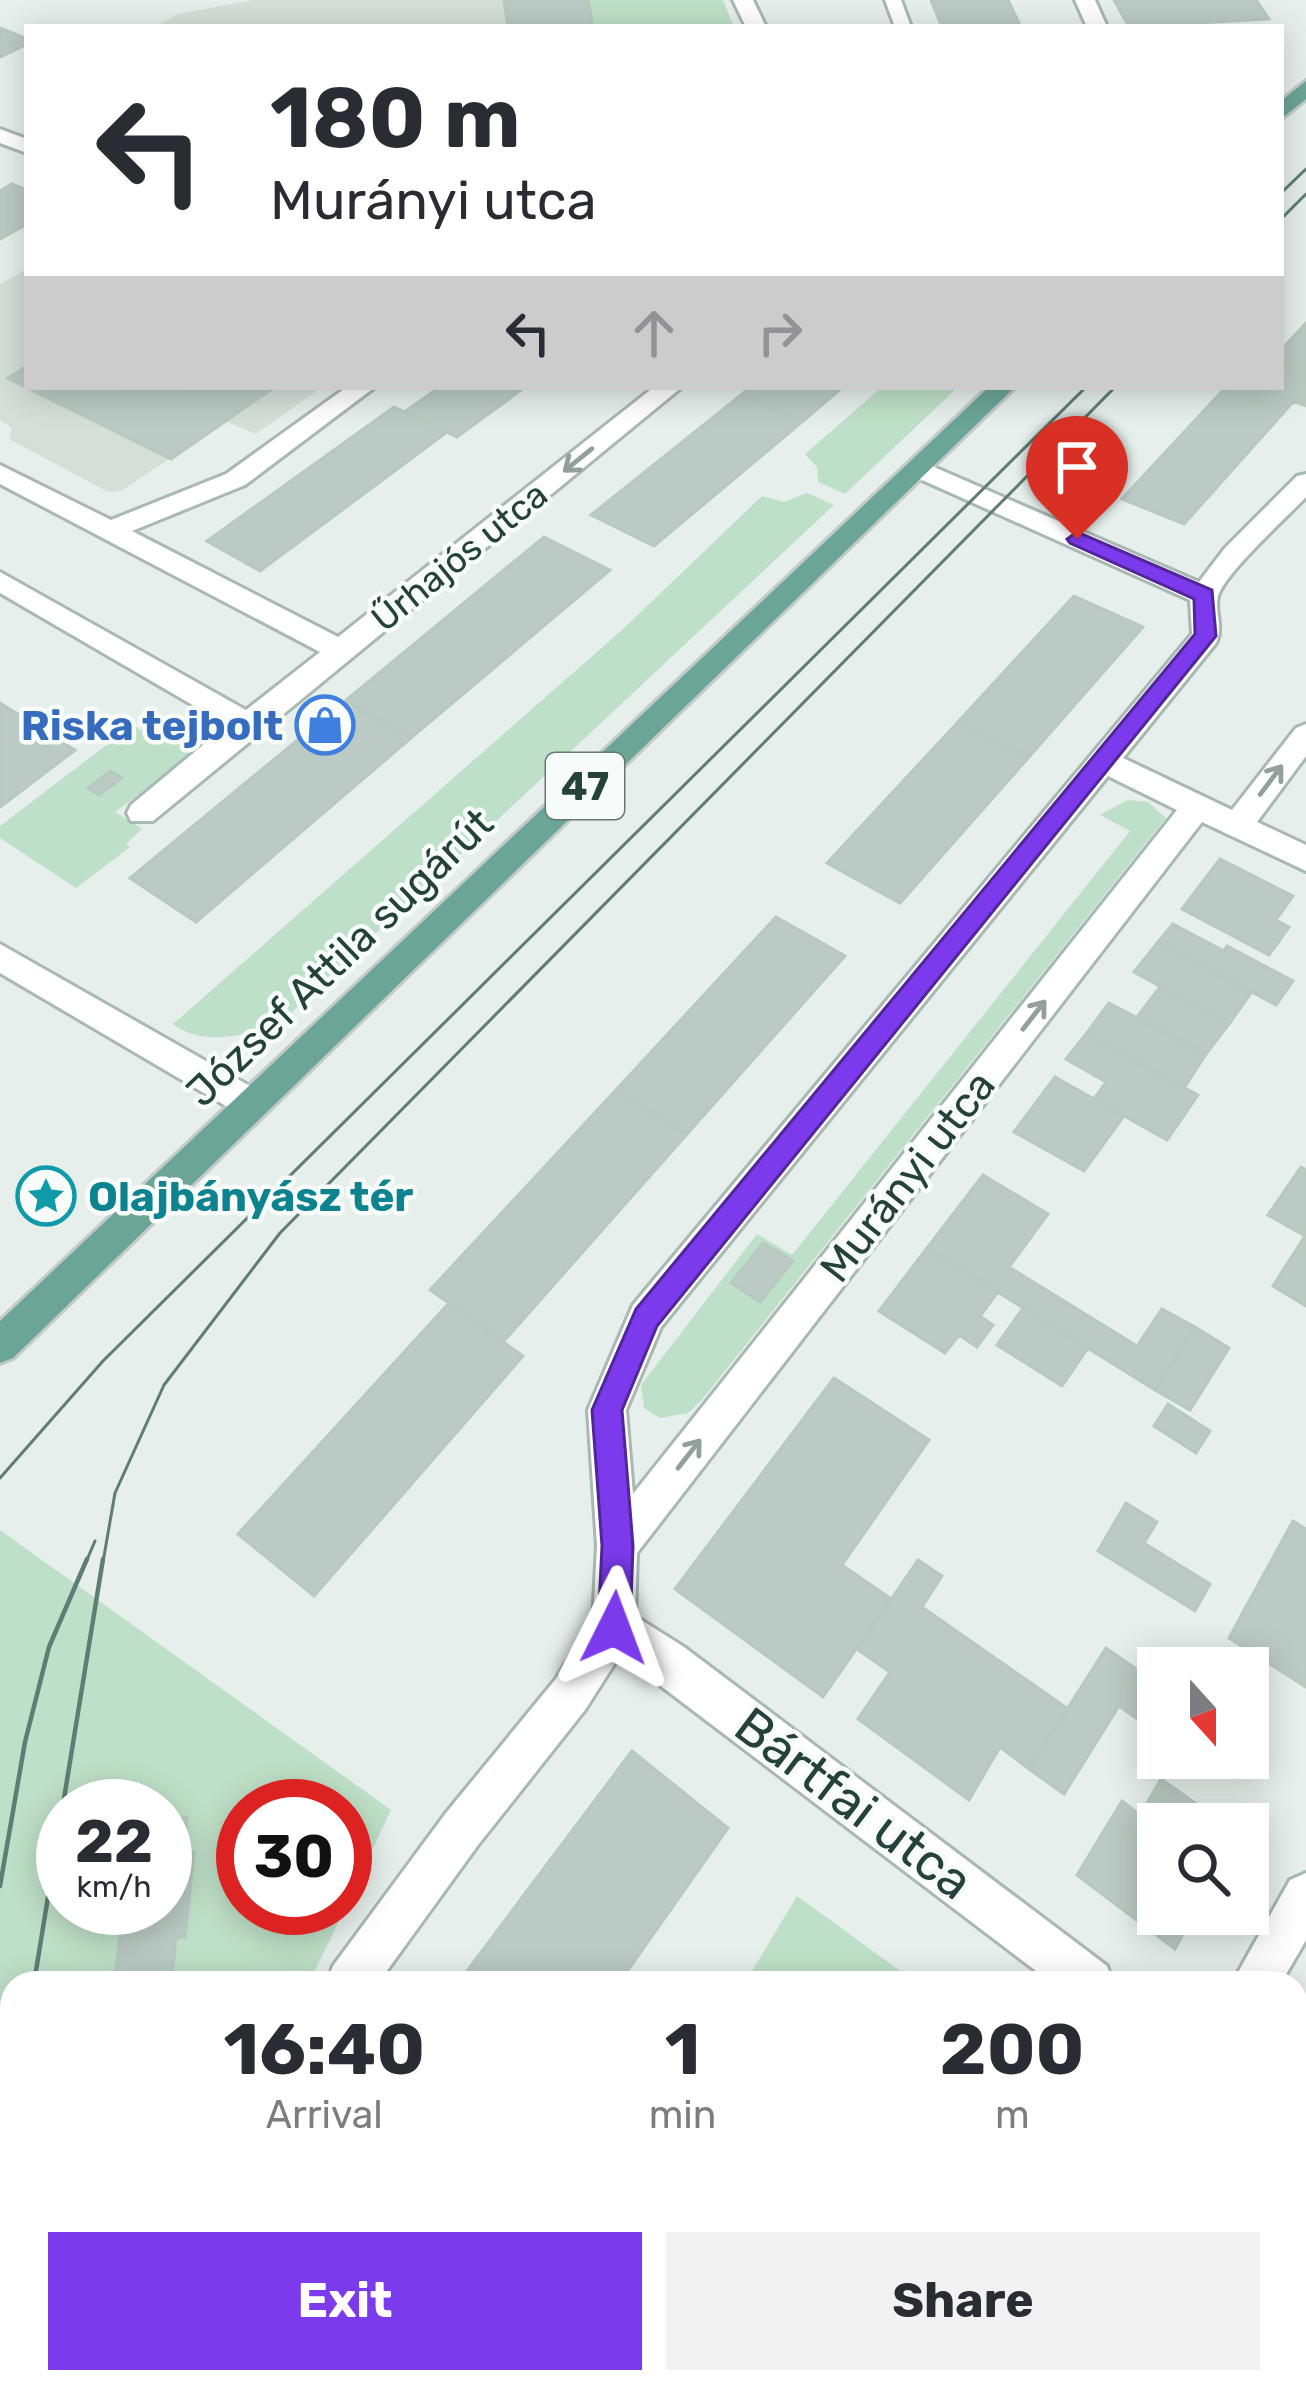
<!DOCTYPE html>
<html lang="en">
<head>
<meta charset="utf-8">
<style>
	body { margin:0; font-family:Rubik,sans-serif; background:#f2f2f3; color:#2b2b33; height:100vh; display:flex; flex-direction:column; font-size:45px; white-space:nowrap }
	* { box-sizing:border-box; margin:0 }
	p { font-size:39px; color:#7c7c81 }
	.icon { flex:none; width:66px; height:66px; fill:none; stroke:currentColor; stroke-width:2; stroke-linecap:round; stroke-linejoin:round }
	.map { position:relative; flex:1; overflow:hidden }
	.sheet { position:absolute; left:0px; top:1971px; width:1308px; height:423px; display:flex; flex-direction:column; background:#fff; border-radius:36px 36px 0 0; box-shadow:0 6px 30px #0003 }
	.sheet>* { flex:none }
	.hud { position:absolute; left:24px; top:24px; width:1260px; height:366px; border-radius:0px; box-shadow:0 6px 30px #0003; background:#fff; color:#2b2b33; overflow:hidden }
	.needle { width:78px; rotate:159deg }
	.controls { position:absolute; left:1137px; top:1647px; display:grid; gap:24px }
	.controls a { display:grid; place-items:center; width:132px; height:132px; border-radius:0px; background:#fff; box-shadow:0 6px 30px #0003; font-size:60px }
	.speed { position:absolute; left:36px; top:1779px; display:flex; gap:24px; font-size:60px; font-weight:700; text-align:center }
	.speed>* { display:grid; place-content:center; width:156px; height:156px; border-radius:50%; background:#fff; box-shadow:0 6px 30px #0003; line-height:1 }
	.speed small { font-size:30px; font-weight:400 }
	.speed .limit { border:18px solid #d22; background:#fff; color:#111 }
	.pin { position:absolute; display:grid; place-items:center; width:102px; height:102px; color:#fff; margin:-123px -51px; border-radius:50% 50% 50% 0; rotate:-45deg; box-shadow:0 0 12px #0007 }
	.pin .icon { rotate:45deg }
	.me { position:absolute; width:132px; margin:-66px; rotate:3deg; stroke-linejoin:round; filter:drop-shadow(0 0 9px #0008) }
	.turn { display:flex; align-items:center; gap:42px; height:252px; padding:0 48px; font-size:54px }
	.turn .icon { width:156px; height:156px; stroke-width:2.5 }
	.turn b { display:block; font-size:84px; line-height:102px }
	.lanes { display:flex; align-items:center; height:114px; padding:0 48px; background:#0003; justify-content:center; gap:60px; direction:ltr }
	.lanes .off { opacity:.35 }
	.eta { display:flex; justify-content:space-evenly; align-items:center; height:204px; text-align:center }
	.eta b { font-size:72px; font-weight:700; line-height:84px }
	.button { display:flex; gap:24px; margin-top:auto; padding:24px 48px }
	.button a { flex:1; height:138px; border-radius:0px; background:#7c3aed; color:#fff; font-size:48px; font-weight:700; line-height:138px; text-align:center }
	.button a+a { background:#f2f2f3; color:#2b2b33 }
	.map>svg:first-child { display:block }
	.built { fill:#d4dfda }
	.green { fill:#bfe0c8; fill-rule:evenodd }
	.building { fill:#bbcac4; stroke:#b8c9c2; stroke-width:3 }
	.lines { fill:none; stroke-linecap:round; stroke-linejoin:round }
	.service-casing { stroke:#a8b8b2; stroke-width:6 }
	.minor-casing { stroke:#a8b8b2; stroke-width:6 }
	.primary-casing { stroke:#c2cac8; stroke-width:6 }
	.service { fill:#fff; fill-rule:evenodd }
	.minor { fill:#fff; fill-rule:evenodd }
	.primary { fill:#6aa596; fill-rule:evenodd }
	.tram-far1 { stroke:#5f7d75; stroke-width:3 }
	.tram { stroke:#5f7d75; stroke-width:4.5 }
	.oneway { stroke:#92a09c }
	.route { fill:#7c3aed; stroke:#51269a; stroke-width:3 }
	.labels { text-anchor:middle; stroke-width:9; stroke-linejoin:round; paint-order:stroke }
	.far-street-label { font-size:36px; fill:#24423a; stroke:#f7fbf9 }
	.shield { fill:#f7fbf9; stroke:#637a73; stroke-width:3 }
	.shield-label { font-size:39px; font-weight:bold; fill:#24423a }
	.shop-label { font-size:42px; font-weight:bold; fill:#366cbe; stroke:#f7fbf9; text-anchor:end }
	.street-label { font-size:42px; fill:#24423a; stroke:#f7fbf9 }
	.culture-label { font-size:42px; font-weight:bold; fill:#0d838f; stroke:#f7fbf9; text-anchor:start }
	.near-street-label { font-size:51px; fill:#24423a; stroke:#f7fbf9 }
</style>
</head>
<body>
<div class="map">
<svg width="1306" height="2392" viewBox="0 0 1306 2392">
	<rect width="100%" height="100%" fill="#e6efeb"/>
	<path class="built" d="M253 0H588L593 27H153L178 14Z
		M27 269V387H322L256 434 225 421 121 491 108 492 9 439 12 428 0 420V284Z"/>
	<path class="green" d="M588 0H723L734 27H593Z
		M882 387H958L845 494 818 482 817 467 805 454Z
		M807 493 834 505 277 1026C244 1035 202 1047 173 1024L622 630 762 496 784 502Z
		M194 711C217 752 143 790 115 812L142 829 126 844 130 847 76 888 0 838V826L133 725 140 730 152 722 168 730Z
		M1128 800 1148 802 1166 818 701 1401 688 1413 660 1418 644 1408 641 1385 757 1234 792 1255 1130 831 1100 815Z
		M0 1530 391 1810 345 1907V1806H243V1908H345L309 1983H12V2382H131L128 2392H0ZM63 1806H165V1908H63Z
		M797 1896 917 1983H745Z
		M548 2382H995L990 2392H546Z"/>
	<path class="building" d="M504 0H588L593 27H508Z
		M931 0H1008L1021 27H942Z
		M1114 0H1256L1269 19 1129 27Z
		M0 28 27 39V44L0 57Z
		M12 184 27 190V224L0 239V191Z
		M1306 323V406L1256 387H1281V350Z
		M27 366V387L269 391 171 459 8 378Z
		M440 387H525L457 437 404 412Z
		M750 387H843L802 422 741 395Z
		M1226 387H1256L1294 401 1184 524 1122 499Z
		M741 395 802 422 654 546 591 515Z
		M394 407 447 432 260 571 207 541Z
		M544 537 610 570 411 738 345 701Z
		M1074 596 1143 627 1029 757 958 722Z
		M345 701 411 738 196 922 130 878Z
		M0 703 75 750 0 807Z
		M958 722 1029 757 900 903 827 863Z
		M110 771 122 778 99 795 88 788Z
		M1220 859 1293 896 1276 920 1289 927 1269 955 1182 909Z
		M776 917 845 956 687 1134 616 1090Z
		M1173 924 1224 951 1227 946 1293 981 1276 1005 1158 942Z
		M1158 942 1251 993 1229 1024 1134 972Z
		M1160 987 1229 1024 1206 1054 1137 1017Z
		M1109 1003 1206 1054 1184 1088 1086 1034Z
		M1086 1034 1198 1095 1167 1140 1094 1099 1106 1082 1066 1059Z
		M1055 1077 1124 1116 1084 1171 1014 1132Z
		M616 1090 687 1134 504 1341 430 1290Z
		M1301 1167 1306 1170V1306L1273 1286 1305 1236 1268 1215Z
		M983 1175 1048 1214 1009 1267 1137 1346 1162 1309 1195 1327 1155 1390 927 1248Z
		M763 1243 793 1261 760 1302 731 1283Z
		M927 1248 998 1292 980 1316 993 1325 977 1347 959 1335 945 1353 879 1311Z
		M449 1303 523 1356 314 1596 238 1534Z
		M1023 1308 1088 1348 1062 1386 997 1345Z
		M1195 1327 1229 1348 1190 1410 1155 1390Z
		M834 1378 929 1440 842 1565 891 1599 823 1697 675 1589Z
		M1168 1404 1210 1431 1196 1453 1154 1426Z
		M1126 1503 1157 1522 1144 1543 1210 1584 1195 1611 1098 1551Z
		M1293 1521 1306 1529V1687L1229 1638Z
		M918 1560 942 1576 922 1607 1068 1709 1029 1769 1000 1747 969 1800 858 1719 890 1672 857 1649Z
		M1106 1648 1158 1684V1689L1139 1720 1119 1706 1064 1794 1029 1769Z
		M632 1751 728 1828 619 1983H458Z
		M1161 1779 1225 1824H1158V1914H1194L1175 1949 1077 1875 1122 1801 1140 1815Z
		M165 1818H187L183 1852H194L185 1937 176 1938 172 1976 115 1978 123 1908H165Z
		M1296 2216 1306 2224V2392H1227L1232 2382H1296Z
		M286 2382H427L424 2392H283Z"/>
	<g class="lines">
		<defs>
			<path id="service" d="M885 0H901L911 27H895Z"/>
			<path id="minor" d="M733 0H753L766 27H746Z
				M1075 0H1095L1107 27H1087Z
				M0 129 27 139V153L0 143Z
				M347 387H375L245 485 132 531 338 637 654 387H682L153 821H131L127 813 131 805 227 725 0 593V572L246 710 320 652 0 484V465L111 520 226 474Z
				M920 461 1199 582 1225 548 1297 476 1306 474V497C1287 517 1225 573 1218 596 1214 612 1224 627 1216 643L1123 758 1232 810 1296 728 1306 724V756L1257 822 1306 845V871L1202 822 637 1553 635 1616 684 1647 1107 1966 1113 1983H1052L620 1655 585 1710 478 1845 378 1983H327L333 1966 446 1813 555 1680 593 1621 597 1546 588 1410 633 1305 1192 634 1190 600 911 475 907 469ZM1108 776 1177 810 633 1494 626 1410 661 1327Z
				M0 944 262 1093 267 1103 262 1113 250 1117 238 1113 0 973Z
				M1306 1873V1940L1281 1983H1232L1290 1880Z
				M1296 2113 1306 2117V2168L1296 2164Z
				M154 2382H206L203 2392H151Z
				M1009 2382H1062L1058 2392H1005Z"/>
			<path id="primary" d="M1306 81V99L1281 119V101Z
				M989 387H1015L13 1358 0 1363V1321Z"/>
		</defs>
		<use href="#service" class="service-casing"/>
		<use href="#minor" class="minor-casing"/>
		<use href="#primary" class="primary-casing"/>
		<use href="#service" class="service"/>
		<use href="#minor" class="minor"/>
		<use href="#primary" class="primary"/>
		<path class="tram-far1" d="M1281 193 1306 169
			M1281 219 1306 194
			M0 1478 103 1361 1086 387
			M86 1562 95 1541
			M103 1562 115 1493 164 1385 280 1233 1115 387"/>
		<path class="tram" d="M0 1886 25 1742 49 1647 87 1559
			M34 1983 103 1559
			M0 2206 12 2127"/>
	</g>
	<defs><path id="oneway-shaft" d="M-6 0H5M1.5-3L5.5 0L1.5 3" fill="none" stroke-width="1.6" stroke-linecap="round" stroke-linejoin="round" transform="scale(3)"/></defs>
	<g class="oneway">
		<use href="#oneway-shaft" transform="translate(578 460) rotate(141)"/>
		<use href="#oneway-shaft" transform="translate(1271 780) rotate(-53)"/>
		<use href="#oneway-shaft" transform="translate(1034 1015) rotate(-52)"/>
		<use href="#oneway-shaft" transform="translate(689 1454) rotate(-52)"/>
	</g>
	<path class="route" d="M1077 532 1212 590 1216 636 657 1326 622 1410 633 1546 630 1628 625 1639 614 1643 603 1639 598 1628 602 1546 592 1410 636 1309 1195 634 1194 599 1070 543 1067 539Z"/>
	<defs>
		<symbol id="shop-ring" viewBox="-11 -11 22 22"><circle r="9.5" fill="#f7fbf9" stroke="#3f7fe0" stroke-width="1.5"/><path d="M-5-2.5h2.3a2.7 3.5 0 0 1 5.4 0H5L5.5 6h-11ZM-1.5-2.5h3a1.5 2.3 0 0 0-3 0Z" fill="#3f7fe0"/></symbol>
		<symbol id="sight-ring" viewBox="-11 -11 22 22"><circle r="9.5" fill="#f7fbf9" stroke="#0f9aa8" stroke-width="1.5"/><path d="M0-6L1.8-2.2L6-1.7L2.9 1.2L3.7 5.4L0 3.3L-3.7 5.4L-2.9 1.2L-6-1.7L-1.8-2.2Z" fill="#0f9aa8"/></symbol>
	</defs>
	<g fill-rule="evenodd">
		<use href="#shop-ring" x="292" y="692" width="66" height="66"/>
		<use href="#sight-ring" x="13" y="1163" width="66" height="66"/>
	</g>
	<g class="labels">
		<g class="far-street-label">
			<text transform="translate(459 556) rotate(-39)" y="13">Űrhajós utca</text>
		</g>
		<rect class="shield" x="546" y="753" width="78" height="66" rx="9"/>
		<g class="shield-label">
			<text x="585" y="800">47</text>
		</g>
		<g class="shop-label">
			<text x="283" y="740">Riska tejbolt</text>
		</g>
		<g class="street-label">
			<text transform="translate(339 957) rotate(-44)" y="15">József Attila sugárút</text>
			<text transform="translate(907 1176) rotate(-52)" y="15">Murányi utca</text>
		</g>
		<g class="culture-label">
			<text x="88" y="1211">Olajbányász tér</text>
		</g>
		<g class="near-street-label">
			<text transform="translate(854 1803) rotate(37)" y="18">Bártfai utca</text>
		</g>
	</g>
</svg>
<div class="controls">
<a><svg class="needle" viewBox="-14 -14 28 28"><path d="M0-13l5 13h-10z" fill="#e53935"/><path d="M0 13l5-13h-10z" fill="#7c7c81"/></svg></a>
<a><svg class="icon" aria-label="search" viewBox="0 0 24 24"><circle cx="10" cy="10" r="6"/><path d="M15 15l6 6"/></svg></a>
</div>
<div class="speed"><div>22<small>km/h</small></div><div class="limit">30</div></div>
<div class="pin" style="left:1077px;top:539px;background:#d93025"><svg class="icon" aria-label="arrive" viewBox="0 0 24 24"><path d="M6 21V4h12l-3 4 3 4H6"/></svg></div>
<svg class="me" style="left:614px;top:1628px" viewBox="-20 -20 40 40"><path d="M0-17L14 15 0 8-14 15z" fill="#7c3aed" stroke="#fff" stroke-width="4"/></svg>
<div class="hud">
<div class="turn"><svg class="icon" aria-label="left" viewBox="0 0 24 24"><path d="M17 20v-9H6M10 6l-5 5 5 5"/></svg><div><b>180 m</b>Murányi utca</div></div>
<div class="lanes"><svg class="icon" aria-label="left" viewBox="0 0 24 24"><path d="M17 20v-9H6M10 6l-5 5 5 5"/></svg><svg class="icon off" aria-label="ahead" viewBox="0 0 24 24"><path d="M12 20V5M6 11l6-6 6 6"/></svg><svg class="icon off" aria-label="right" viewBox="0 0 24 24"><path d="M7 20v-9h11M14 6l5 5-5 5"/></svg></div>
</div>
<section class="sheet">
<div class="eta">
<div><b>16:40</b><p>Arrival</p></div>
<div><b>1</b><p>min</p></div>
<div><b>200</b><p>m</p></div>
</div>
<div class="button"><a>Exit</a><a>Share</a></div>
</section>
</div>
</body>
</html>
